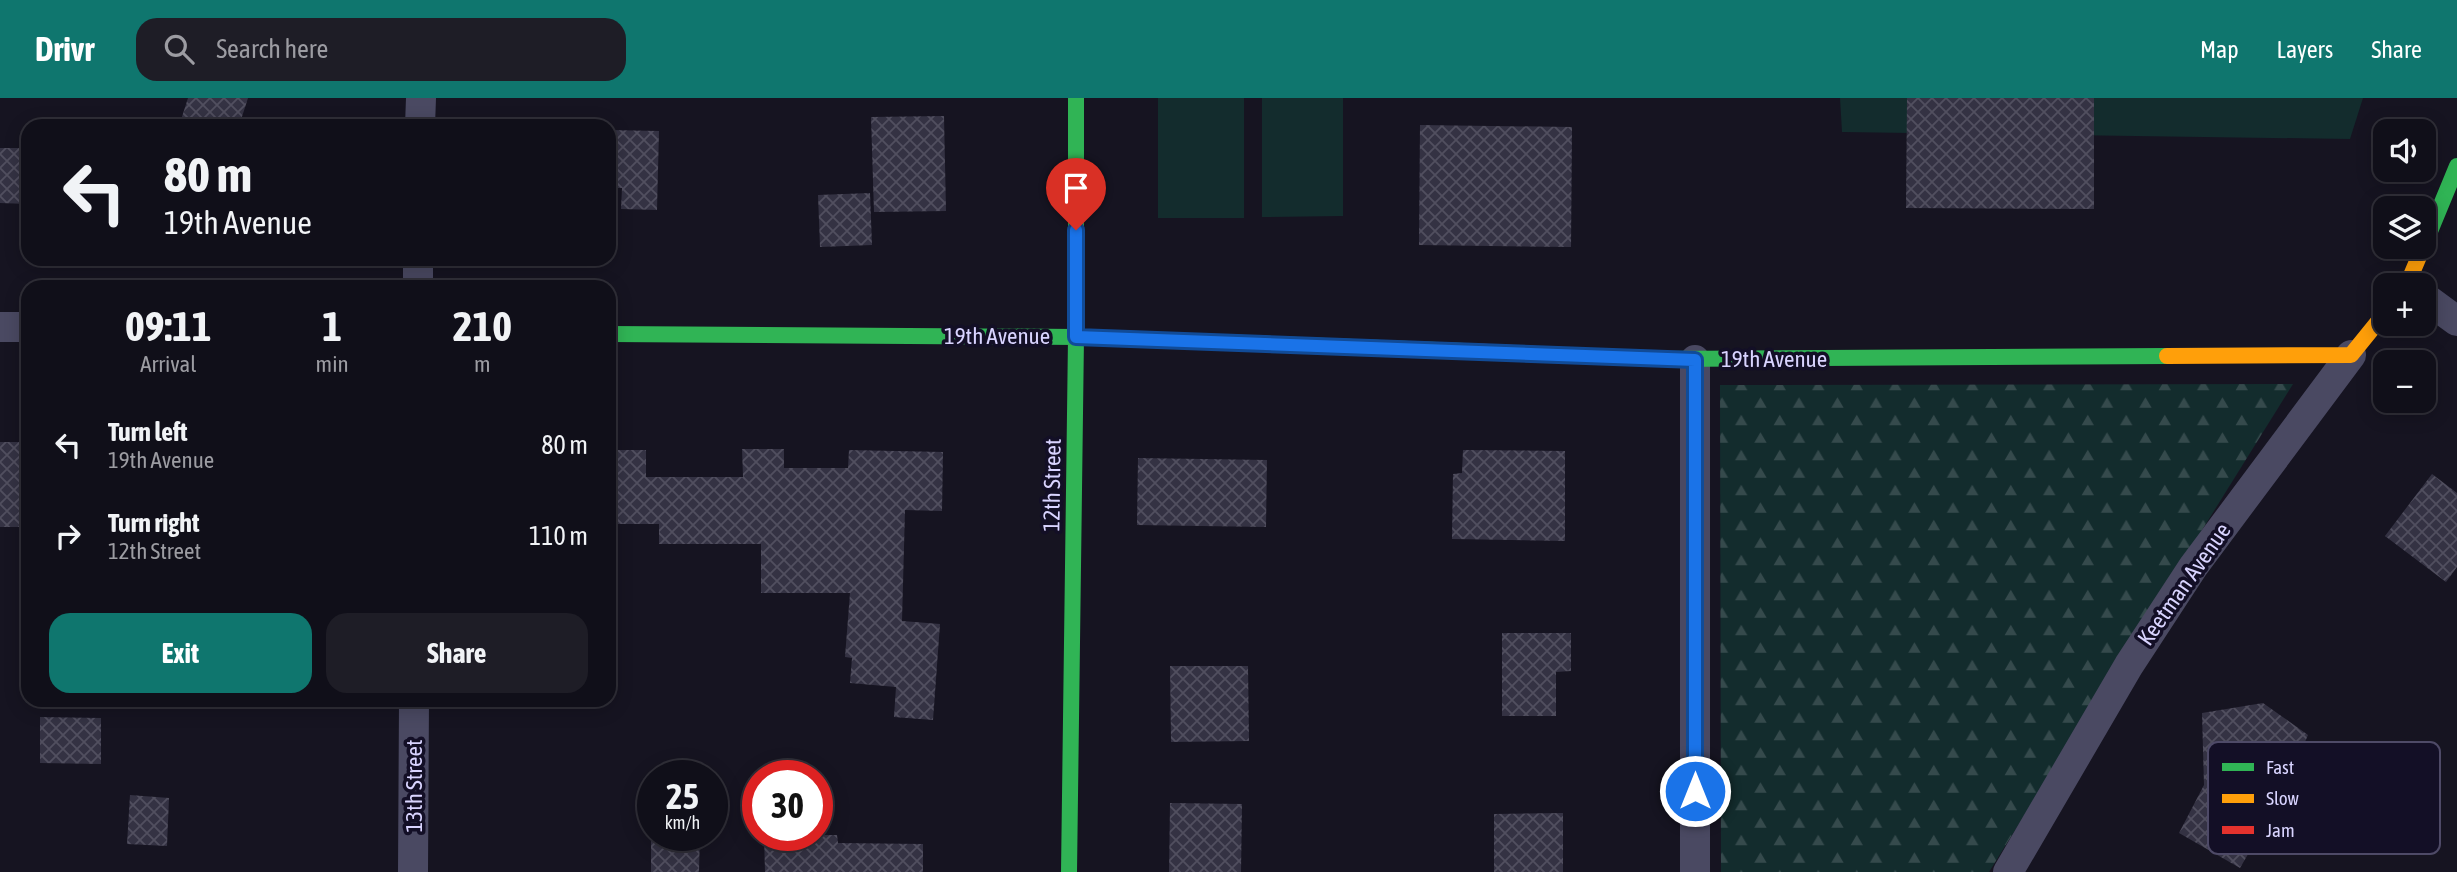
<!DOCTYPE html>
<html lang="en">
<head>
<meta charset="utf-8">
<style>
	body { margin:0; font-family:"Asap Condensed",sans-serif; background:#1e1d26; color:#f1f3f6; height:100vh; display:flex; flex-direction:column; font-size:26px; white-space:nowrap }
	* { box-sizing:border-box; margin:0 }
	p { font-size:23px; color:#9c9ca2 }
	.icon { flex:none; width:38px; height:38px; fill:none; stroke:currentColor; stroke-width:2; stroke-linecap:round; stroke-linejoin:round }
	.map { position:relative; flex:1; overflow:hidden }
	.sheet { position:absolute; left:21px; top:182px; width:595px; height:427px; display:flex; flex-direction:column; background:#100f19; border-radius:21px; box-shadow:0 4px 18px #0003,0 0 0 2px #302f38 }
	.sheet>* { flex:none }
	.guide { position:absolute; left:21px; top:21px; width:595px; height:147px; border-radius:21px; box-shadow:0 4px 18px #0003,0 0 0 2px #302f38; background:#100f19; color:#f1f3f6; overflow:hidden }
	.buttons { position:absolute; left:2373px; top:21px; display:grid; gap:14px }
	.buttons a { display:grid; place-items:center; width:63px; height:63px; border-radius:14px; background:#100f19; box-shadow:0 4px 18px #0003,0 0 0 2px #302f38; font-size:35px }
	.speed { position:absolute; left:637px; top:662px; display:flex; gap:14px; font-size:35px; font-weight:700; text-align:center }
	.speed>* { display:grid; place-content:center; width:91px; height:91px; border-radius:50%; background:#100f19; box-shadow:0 4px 18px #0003,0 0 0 2px #302f38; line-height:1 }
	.speed small { font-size:18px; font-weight:400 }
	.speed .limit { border:10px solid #d22; background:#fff; color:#111 }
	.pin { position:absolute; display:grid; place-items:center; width:60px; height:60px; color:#fff; margin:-72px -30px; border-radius:50% 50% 50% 0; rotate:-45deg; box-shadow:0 0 7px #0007 }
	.pin .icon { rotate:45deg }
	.me { position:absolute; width:77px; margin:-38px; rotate:0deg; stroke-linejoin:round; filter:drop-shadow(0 0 5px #0008) }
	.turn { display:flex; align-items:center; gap:24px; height:147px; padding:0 28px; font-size:32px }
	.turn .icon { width:91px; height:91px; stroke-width:2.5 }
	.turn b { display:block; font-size:49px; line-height:60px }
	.eta { display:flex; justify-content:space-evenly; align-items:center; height:119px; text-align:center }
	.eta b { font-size:42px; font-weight:700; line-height:49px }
	.cta { display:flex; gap:14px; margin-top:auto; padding:14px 28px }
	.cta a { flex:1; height:80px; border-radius:21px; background:#0f766e; color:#fff; font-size:28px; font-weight:700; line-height:80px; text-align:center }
	.cta a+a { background:#1e1d26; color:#f1f3f6 }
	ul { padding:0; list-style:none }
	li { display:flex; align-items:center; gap:21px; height:91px; padding:0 28px }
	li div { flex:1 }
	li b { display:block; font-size:26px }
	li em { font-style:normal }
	header { display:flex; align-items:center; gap:42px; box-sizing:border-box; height:98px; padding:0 35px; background:#0f766e; color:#fff }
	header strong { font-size:33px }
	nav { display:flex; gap:38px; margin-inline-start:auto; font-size:24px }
	.search { width:490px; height:63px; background:#1e1d26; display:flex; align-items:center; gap:18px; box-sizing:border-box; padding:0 24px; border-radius:21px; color:#9c9ca2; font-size:26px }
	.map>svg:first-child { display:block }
	.forest { fill:url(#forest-firs) }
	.garden { fill:#132c2d }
	.building { fill:url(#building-cross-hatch) }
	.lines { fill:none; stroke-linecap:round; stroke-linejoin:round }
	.street { stroke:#4a4962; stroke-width:30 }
	.fast { stroke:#30b455; stroke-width:16 }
	.slow { stroke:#ff9f0a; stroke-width:16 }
	.jam { stroke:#e5322d; stroke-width:16 }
	.route-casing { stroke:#114b97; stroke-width:18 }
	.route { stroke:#1a73e8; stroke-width:12 }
	.labels { text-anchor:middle; stroke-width:7; stroke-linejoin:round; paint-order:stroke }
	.street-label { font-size:23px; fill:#d9d4ff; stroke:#130f26 }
	.key { fill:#130f26; stroke:#4e4a67; stroke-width:2 }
	.key-label { font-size:19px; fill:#d9d4ff }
</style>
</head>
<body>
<header>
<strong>Drivr</strong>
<div class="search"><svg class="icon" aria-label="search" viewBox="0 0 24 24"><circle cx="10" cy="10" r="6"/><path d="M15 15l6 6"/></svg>Search here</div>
<nav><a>Map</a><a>Layers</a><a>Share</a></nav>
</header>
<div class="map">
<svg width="2457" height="774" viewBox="0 0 2457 774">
	<defs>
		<pattern id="forest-firs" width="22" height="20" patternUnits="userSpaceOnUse" patternTransform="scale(1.75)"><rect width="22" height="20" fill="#132c2d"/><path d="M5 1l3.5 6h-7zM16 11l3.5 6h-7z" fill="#354a4c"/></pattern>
		<pattern id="building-cross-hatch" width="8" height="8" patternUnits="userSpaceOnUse" patternTransform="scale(1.75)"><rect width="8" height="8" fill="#343243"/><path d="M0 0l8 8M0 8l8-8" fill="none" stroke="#514f5f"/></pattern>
	</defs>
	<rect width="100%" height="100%" fill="#161421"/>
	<path class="forest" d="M2293 286 1989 774H1721L1720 287Z"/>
	<path class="garden" d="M1158 0H1244V120H1158Z
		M1262 0H1343V118L1262 119Z
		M1840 0H2363L2350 41 1842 34Z"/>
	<path class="building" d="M188 0H248L239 28H179Z
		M1907 0H2094V111L1906 110Z
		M944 18 946 113 874 114 871 19Z
		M1420 27 1572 29 1571 149 1419 147Z
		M609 32 659 33 657 112 621 111 622 90H609Z
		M0 50H28V106L0 105Z
		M870 95 872 147 820 149 818 97Z
		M0 344H28V429H0Z
		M742 351H784V370H848L849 352 943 354 942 413 905 412 902 523 940 526 933 622 894 619 896 589 850 585 852 560 845 559 850 495H761V446H659V426H609V352H646V379H743Z
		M1463 352 1565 353V443L1452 441 1453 376 1462 375Z
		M1138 360 1267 362 1266 429 1137 427Z
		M2432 376 2457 395V469L2446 484 2385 438Z
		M1502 535H1571V573L1556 574V618H1502Z
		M1170 568H1248L1249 643 1171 644Z
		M2263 605 2308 637 2279 703 2240 770 2179 735 2204 687 2202 615Z
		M40 619 101 620V666L40 665Z
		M130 697 169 700 167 748 127 746Z
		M1170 705 1242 706 1241 774H1169Z
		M1563 715V774H1494V716Z
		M651 737H700L699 774H651Z
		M773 737H837L838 745 923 746V774H765L764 738Z"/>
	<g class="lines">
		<path class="street" d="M420 28 421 0
			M418 189V161
			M2424 199 2457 223
			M0 229H28
			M413 774 414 602
			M1695 774V262
			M2008 774 2129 567 2193 469 2351 257"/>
		<path class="fast" d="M2424 148 2457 68
			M609 236 1076 239 1464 253
			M1665 261 2167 258
			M1069 774 1076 239V0"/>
		<path class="slow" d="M2407 187 2423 149
			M2167 258 2351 257 2385 215"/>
		<path class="jam" d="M1464 253 1665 261"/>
	</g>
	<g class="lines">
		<defs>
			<path id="route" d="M1076 132V239L1695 262V693"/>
		</defs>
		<use href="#route" class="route-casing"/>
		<use href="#route" class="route"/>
	</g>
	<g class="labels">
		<g class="street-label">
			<text x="997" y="246">19th Avenue</text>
			<text x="1774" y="269">19th Avenue</text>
			<text transform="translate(1052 387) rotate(-89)" y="8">12th Street</text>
			<text transform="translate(2184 486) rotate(-55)" y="8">Keetman Avenue</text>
			<text transform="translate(414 688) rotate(-90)" y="8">13th Street</text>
		</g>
	</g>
	<rect x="2208" y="644" width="232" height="112" rx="10" class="key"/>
	<rect x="2222" y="665" width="32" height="8" fill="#30b455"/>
	<rect x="2222" y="696" width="32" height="9" fill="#ff9f0a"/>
	<rect x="2222" y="728" width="32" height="8" fill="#e5322d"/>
	<g class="key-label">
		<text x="2266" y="676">Fast</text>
		<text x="2266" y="707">Slow</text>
		<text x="2266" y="739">Jam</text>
	</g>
</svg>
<div class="buttons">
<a><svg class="icon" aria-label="sound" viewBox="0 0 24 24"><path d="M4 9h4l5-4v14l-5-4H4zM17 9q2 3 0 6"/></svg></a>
<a><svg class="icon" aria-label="layers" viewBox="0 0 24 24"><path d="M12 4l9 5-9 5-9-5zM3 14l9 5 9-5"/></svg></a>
<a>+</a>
<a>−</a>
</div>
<div class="speed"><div>25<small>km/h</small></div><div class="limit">30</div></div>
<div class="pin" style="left:1076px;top:132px;background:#d93025"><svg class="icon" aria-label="arrive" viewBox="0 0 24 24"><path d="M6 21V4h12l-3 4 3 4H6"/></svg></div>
<svg class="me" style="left:1695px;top:693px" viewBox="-20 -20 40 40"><circle r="17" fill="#1a73e8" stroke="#fff" stroke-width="3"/><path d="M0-11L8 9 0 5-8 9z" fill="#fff"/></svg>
<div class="guide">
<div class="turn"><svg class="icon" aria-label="left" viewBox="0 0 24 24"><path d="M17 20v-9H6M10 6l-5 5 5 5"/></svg><div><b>80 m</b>19th Avenue</div></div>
</div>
<section class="sheet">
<div class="eta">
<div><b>09:11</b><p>Arrival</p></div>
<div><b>1</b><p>min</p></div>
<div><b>210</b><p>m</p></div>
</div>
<ul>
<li><svg class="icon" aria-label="left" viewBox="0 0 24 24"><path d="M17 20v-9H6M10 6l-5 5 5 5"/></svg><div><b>Turn left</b><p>19th Avenue</p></div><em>80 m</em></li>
<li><svg class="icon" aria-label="right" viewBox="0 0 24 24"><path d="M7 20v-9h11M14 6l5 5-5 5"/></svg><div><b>Turn right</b><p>12th Street</p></div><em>110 m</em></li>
</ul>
<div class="cta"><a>Exit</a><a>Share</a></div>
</section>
</div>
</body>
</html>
